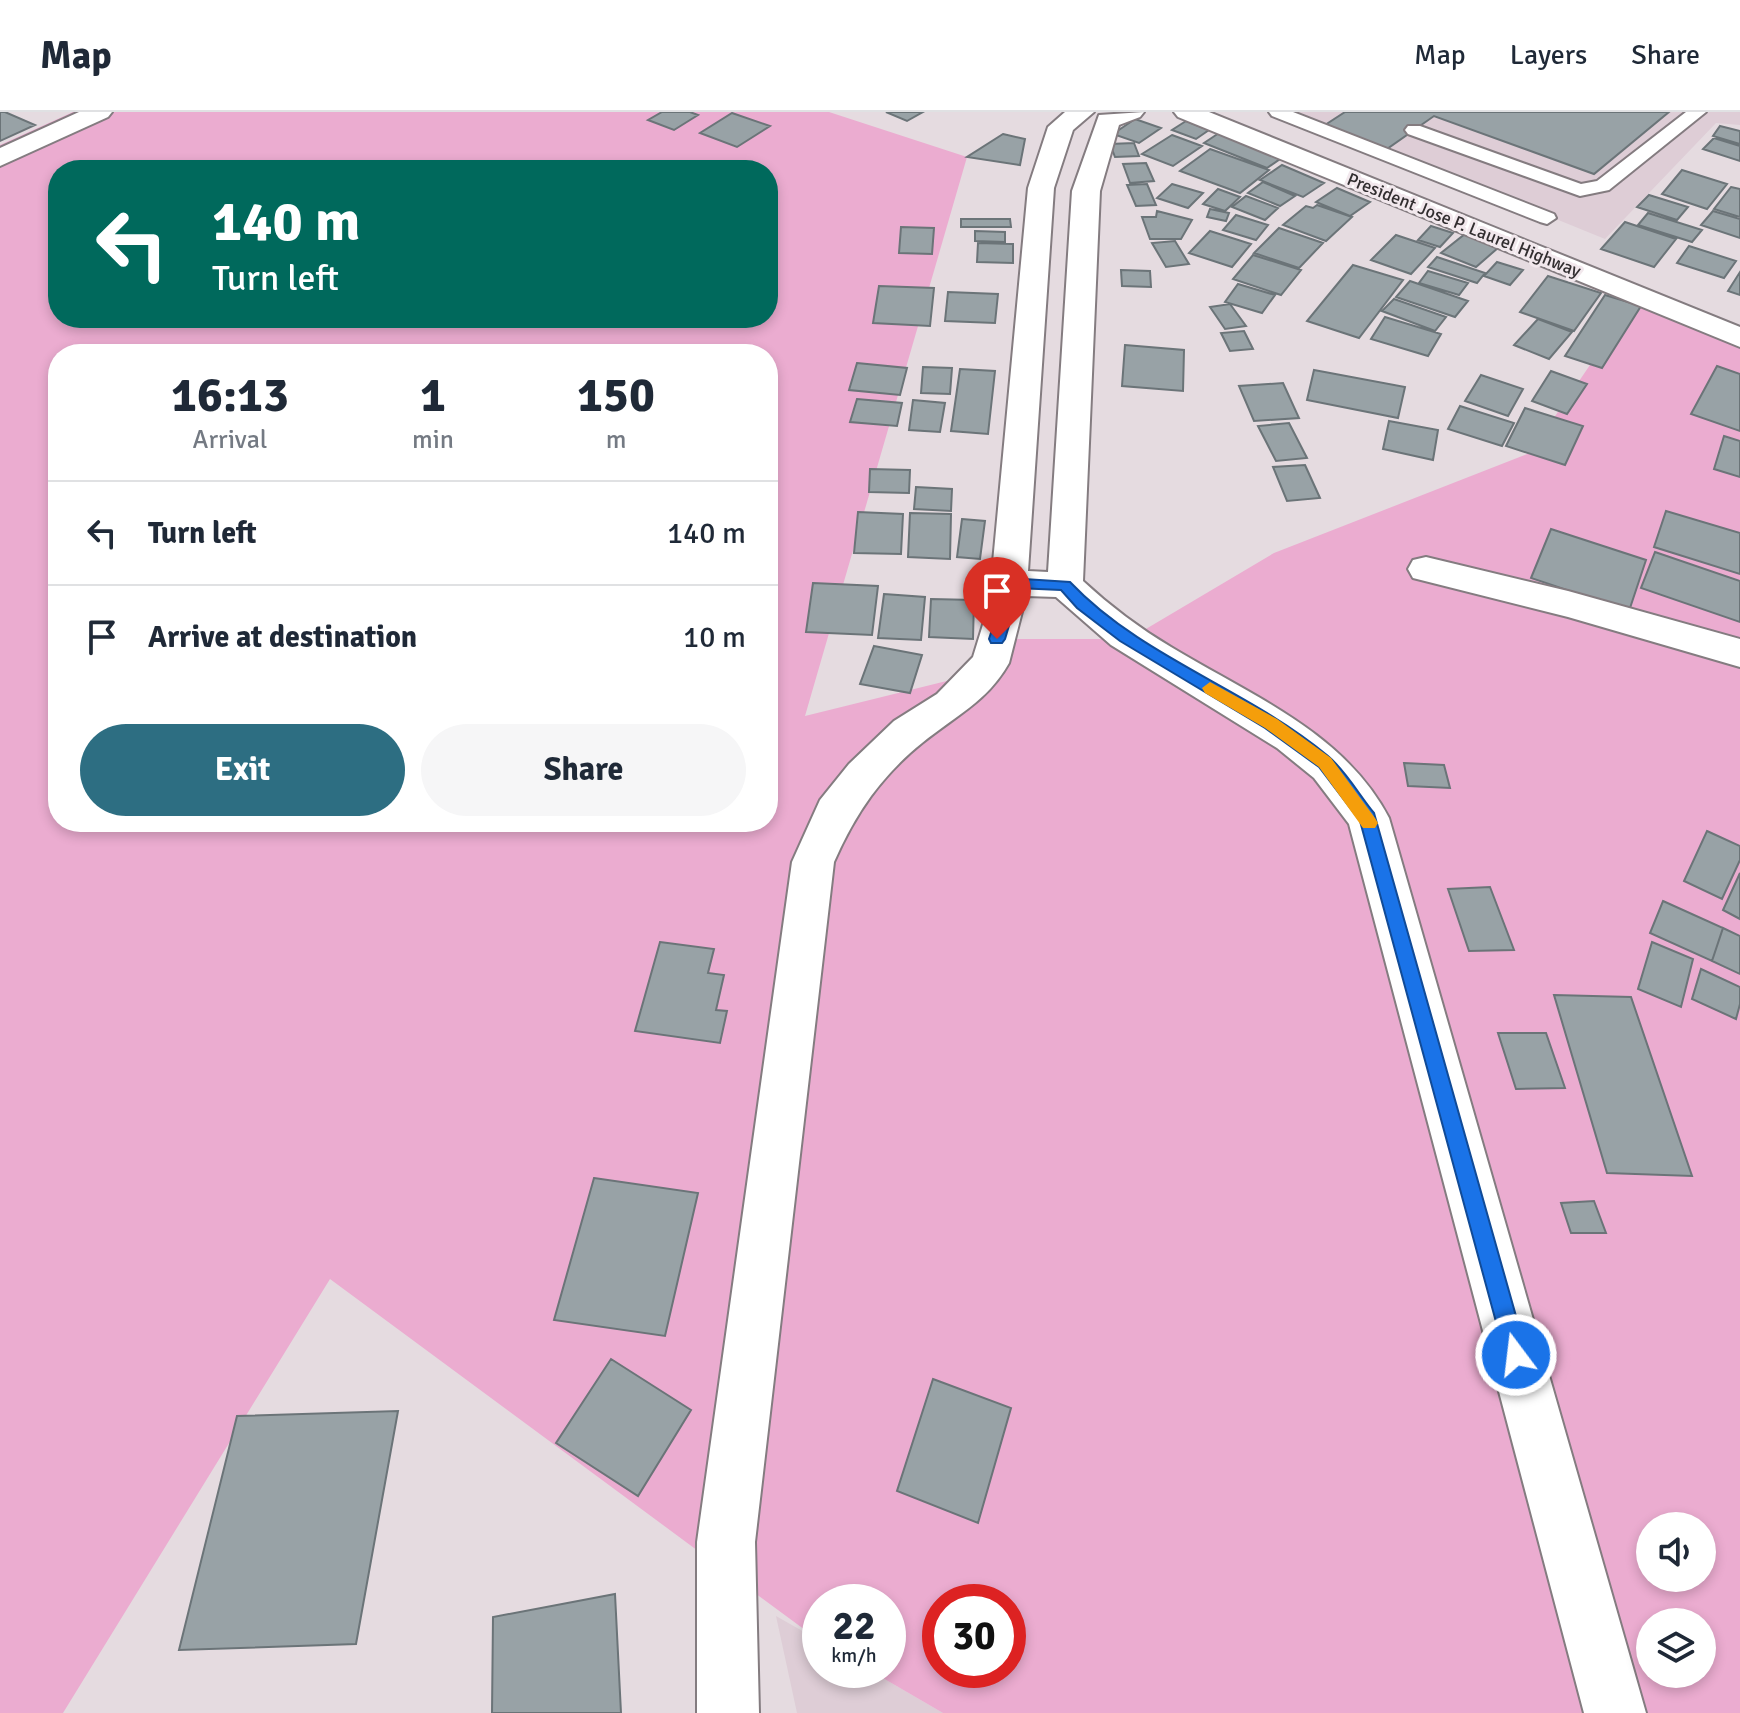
<!DOCTYPE html>
<html lang="en">
<head>
<meta charset="utf-8">
<style>
	body { margin:0; font-family:Signika,sans-serif; background:#f6f6f7; color:#1f2937; height:100vh; display:flex; flex-direction:column; font-size:30px; white-space:nowrap }
	* { box-sizing:border-box; margin:0 }
	p { font-size:26px; color:#747a83 }
	.icon { flex:none; width:44px; height:44px; fill:none; stroke:currentColor; stroke-width:2; stroke-linecap:round; stroke-linejoin:round }
	.map { position:relative; flex:1; overflow:hidden }
	.drawer { position:absolute; left:48px; top:232px; width:730px; height:488px; display:flex; flex-direction:column; background:#fff; border-radius:32px; box-shadow:0 4px 12px #0003 }
	.drawer>* { flex:none }
	.guide { position:absolute; left:48px; top:48px; width:730px; height:168px; border-radius:32px; box-shadow:0 4px 12px #0003; background:#00695c; color:#fff; overflow:hidden }
	.controls { position:absolute; left:1636px; top:1400px; display:grid; gap:16px }
	.controls a { display:grid; place-items:center; width:80px; height:80px; border-radius:50%; background:#fff; box-shadow:0 4px 12px #0003; font-size:40px }
	.speed { position:absolute; left:802px; top:1472px; display:flex; gap:16px; font-size:40px; font-weight:700; text-align:center }
	.speed>* { display:grid; place-content:center; width:104px; height:104px; border-radius:50%; background:#fff; box-shadow:0 4px 12px #0003; line-height:1 }
	.speed small { font-size:20px; font-weight:400 }
	.speed .limit { border:12px solid #d22; background:#fff; color:#111 }
	.pin { position:absolute; display:grid; place-items:center; width:68px; height:68px; color:#fff; margin:-82px -34px; border-radius:50% 50% 50% 0; rotate:-45deg; box-shadow:0 0 8px #0007 }
	.pin .icon { rotate:45deg }
	.me { position:absolute; width:88px; margin:-44px; rotate:345deg; stroke-linejoin:round; filter:drop-shadow(0 0 6px #0008) }
	.turn { display:flex; align-items:center; gap:28px; height:168px; padding:0 32px; font-size:36px }
	.turn .icon { width:104px; height:104px; stroke-width:2.5 }
	.turn b { display:block; font-size:56px; line-height:68px }
	.eta { display:flex; justify-content:space-evenly; align-items:center; height:136px; text-align:center }
	.eta b { font-size:48px; font-weight:700; line-height:56px }
	.primary-button { display:flex; gap:16px; margin-top:auto; padding:16px 32px }
	.primary-button a { flex:1; height:92px; border-radius:48px; background:#2d6e82; color:#fff; font-size:32px; font-weight:700; line-height:92px; text-align:center }
	.primary-button a+a { background:#f6f6f7; color:#1f2937 }
	ul { padding:0; list-style:none }
	li { display:flex; align-items:center; gap:24px; height:104px; padding:0 32px; border-top:2px solid #e0e1e3 }
	li div { flex:1 }
	li b { display:block; font-size:30px }
	li em { font-style:normal }
	header { display:flex; align-items:center; gap:48px; box-sizing:border-box; height:112px; padding:0 40px; background:#fff; border-bottom:2px solid #e0e1e3 }
	header strong { font-size:38px }
	nav { display:flex; gap:44px; margin-inline-start:auto; font-size:28px }
	.map>svg:first-child { display:block }
	.built { fill:#decdd6 }
	.green { fill:#ebacd0; fill-rule:evenodd }
	.building { fill:#98a2a6; stroke:#6b7478; stroke-width:2 }
	.lines { fill:none; stroke-linecap:round; stroke-linejoin:round }
	.service-casing { stroke:#847c80; stroke-width:4 }
	.minor-casing { stroke:#847c80; stroke-width:4 }
	.trunk-casing { stroke:#847c80; stroke-width:4 }
	.service { fill:#fff; fill-rule:evenodd }
	.minor { fill:#fff; fill-rule:evenodd }
	.trunk { fill:#fff; fill-rule:evenodd }
	.route { fill:#1a73e8; stroke:#114b97; stroke-width:2 }
	.slow { fill:#f59e0b }
	.labels { text-anchor:middle; stroke-width:6; stroke-linejoin:round; paint-order:stroke }
	.far-street-label { font-size:18px; fill:#322e30; stroke:#f2e8ed }
</style>
</head>
<body>
<header>
<strong>Map</strong>
<nav><a>Map</a><a>Layers</a><a>Share</a></nav>
</header>
<div class="map">
<svg width="1740" height="1601" viewBox="0 0 1740 1601">
	<rect width="100%" height="100%" fill="#e5dbe0"/>
	<path class="built" d="M1294 0H1740V13L1716 11 1605 127Z
		M776 1504 820 1529V1558H869L943 1601H797Z"/>
	<path class="green" d="M73 0H829L967 45 805 604 979 561 997 527H1129L1274 441 1530 341 1637 184 1740 226V1601H943L869 1558H888V1490H820V1529L330 1167 63 1601H0V33ZM58 58H768V206H58ZM58 242H768V710H58ZM1650 1414H1702V1466H1650ZM940 1490H1008V1558H940ZM1650 1510H1702V1562H1650Z"/>
	<path class="building" d="M0 0H5L35 13 0 29Z
		M662 0H690L698 3 674 18 648 8Z
		M886 0H923L907 9Z
		M1345 0H1669L1594 62 1434 4 1384 39 1322 15Z
		M732 1 770 14 737 35 700 21Z
		M1135 7 1161 16 1139 31 1113 22Z
		M1186 9 1209 18 1196 27 1172 18Z
		M1720 14 1740 19V32L1713 24Z
		M1219 21 1283 45 1267 56 1204 31Z
		M1003 22 1025 27 1020 53 967 45Z
		M1172 23 1202 34 1173 54 1142 42Z
		M1714 26 1740 34V49L1703 37Z
		M1134 31 1139 44 1115 45 1110 32Z
		M1210 37 1269 58 1240 81 1180 59Z
		M1146 51 1154 69 1130 71 1123 52Z
		M1282 53 1324 71 1303 85 1260 68Z
		M1682 58 1727 72 1707 97 1662 82Z
		M1263 70 1295 84 1280 94 1248 81Z
		M1147 72 1156 93 1136 94 1127 73Z
		M1172 72 1203 81 1188 96 1157 86Z
		M1731 75 1740 77V105L1714 97Z
		M1337 76 1370 90 1350 104 1316 90Z
		M1218 77 1240 85 1225 99 1203 92Z
		M1649 83 1688 95 1677 108 1637 95Z
		M1246 84 1278 96 1265 108 1232 95Z
		M1317 93 1352 105 1326 129 1283 113 1306 94 1313 96Z
		M1210 97 1229 101 1226 109 1207 105Z
		M1157 99 1192 108 1181 127H1150L1142 105H1156Z
		M1713 99 1740 107V126L1701 113Z
		M1648 101 1702 118 1692 130 1638 113Z
		M1236 103 1268 113 1256 128 1223 118Z
		M961 107H1010L1011 115H961Z
		M1625 110 1676 127 1654 155 1601 137Z
		M1431 114 1453 121 1440 135 1418 128Z
		M901 115 934 116 932 142 899 141Z
		M1279 116 1323 131 1299 156 1254 141Z
		M975 119 1005 120V130L975 129Z
		M1210 119 1251 132 1232 155 1189 141Z
		M1465 122 1499 135 1476 155 1441 141Z
		M1396 123 1435 136 1411 162 1371 148Z
		M1175 129 1189 152 1166 155 1152 131Z
		M978 131 1013 132V151L977 150Z
		M1689 134 1736 149 1724 166 1677 151Z
		M1253 143 1301 158 1281 183 1233 167Z
		M1437 145 1485 161 1477 171 1428 155Z
		M1497 150 1523 158 1510 173 1484 164Z
		M1353 153 1403 168 1359 226 1307 209Z
		M1121 158 1150 159 1151 175 1122 174Z
		M1428 159 1468 171 1459 183 1419 171Z
		M1740 160V183L1728 179Z
		M1548 164 1601 181 1574 219 1520 200Z
		M1410 169 1468 189 1455 205 1396 185Z
		M1238 172 1275 183 1262 201 1225 190Z
		M879 174 934 176 930 214 873 211Z
		M948 180 998 182 995 211 945 209Z
		M1605 183 1641 194 1602 256 1565 244Z
		M1394 187 1446 205 1435 219 1382 199Z
		M1230 192 1246 214 1225 217 1210 195Z
		M1385 205 1441 222 1428 244 1371 227Z
		M1538 207 1572 220 1549 247 1514 233Z
		M1244 219 1253 237 1230 239 1221 221Z
		M1125 233 1184 238 1183 279 1122 274Z
		M857 251 907 256 900 283 849 278Z
		M1717 254 1740 262V319L1691 302Z
		M923 255 952 256 950 282 921 281Z
		M960 257 995 259 988 322 951 319Z
		M1314 258 1405 275 1398 306 1307 288Z
		M1551 259 1587 272 1567 302 1532 289Z
		M1481 263 1523 277 1508 304 1465 289Z
		M1283 271 1299 306 1254 309 1239 274Z
		M857 287 902 291 897 314 850 310Z
		M913 288 945 291 940 320 909 318Z
		M1460 294 1514 311 1502 334 1448 317Z
		M1525 296 1583 314 1565 353 1506 334Z
		M1389 309 1438 318 1433 348 1383 337Z
		M1289 311 1307 346 1276 349 1258 314Z
		M1724 324 1740 329V365L1714 357Z
		M1305 353 1320 386 1287 389 1273 355Z
		M870 357 910 358 909 381 869 380Z
		M916 375 952 377 951 399 914 397Z
		M1666 399 1740 421V462L1654 435Z
		M858 400 903 402 901 442 854 441Z
		M910 401 951 402 950 447 908 445Z
		M962 407 985 409 980 447 957 445Z
		M1551 417 1646 448 1629 499 1531 466Z
		M1655 440 1740 469V510L1641 476Z
		M813 471 878 474 872 523 806 520Z
		M884 482 925 485 921 528 878 526Z
		M931 487 974 488 973 527 929 525Z
		M874 534 922 543 910 581 860 572Z
		M1404 651 1444 653 1450 676 1408 674Z
		M1707 719 1740 734V748L1722 787 1684 769Z
		M1740 761V807L1723 798Z
		M1490 775 1514 838 1469 839 1448 777Z
		M1663 789 1723 816 1712 849 1650 821Z
		M1723 816 1740 824V862L1712 849Z
		M660 830 714 837 708 861 724 863 716 898 727 899 720 931 635 919Z
		M1652 830 1693 847 1681 895 1638 877Z
		M1701 857 1740 875V892L1736 907 1692 887Z
		M1554 883 1631 885 1692 1064 1607 1061Z
		M1498 921H1546L1565 976 1516 977Z
		M594 1066 698 1081 665 1224 554 1208Z
		M1594 1089 1606 1121H1571L1561 1091Z
		M611 1247 691 1298 638 1384 556 1331Z
		M933 1267 1011 1296 978 1411 897 1379Z
		M398 1299 356 1532 179 1538 237 1304Z
		M615 1482 621 1601H492L493 1505Z"/>
	<g class="lines">
		<defs>
			<path id="service" d="M1269 0H1293L1554 102 1556 106 1547 112 1540 110 1272 4Z
				M1686 0H1706L1609 78 1580 84 1408 22 1405 18 1408 14H1420L1581 72 1597 69Z"/>
			<path id="minor" d="M79 0H112L108 5 0 54V36Z
				M1065 0H1094L1073 18 1054 76 1028 459 1048 460 1072 79 1099 3 1144 0 1140 5 1119 13 1100 79 1083 469C1110 494 1139 516 1171 535 1250 583 1344 620 1389 706L1646 1601H1584L1349 712 1314 666 1277 636 1111 533 1056 485 1026 484 1009 551C987 590 955 604 922 631 881 664 855 702 834 750L755 1430 759 1601H697V1430L792 750 820 688 849 652 894 609 937 582 973 545 989 493 1028 76 1048 15Z
				M1426 445 1568 479 1740 527V555L1568 505 1413 466 1408 457 1413 448Z"/>
			<path id="trunk" d="M1174 0H1209L1740 215V235L1178 5Z"/>
		</defs>
		<use href="#service" class="service-casing"/>
		<use href="#minor" class="minor-casing"/>
		<use href="#trunk" class="trunk-casing"/>
		<use href="#service" class="service"/>
		<use href="#minor" class="minor"/>
		<use href="#trunk" class="trunk"/>
	</g>
	<path class="route" d="M1007 466 1070 470C1142 546 1248 577 1328 644 1346 659 1359 683 1374 701L1527 1243 1524 1251 1516 1254 1508 1251 1505 1243 1360 709 1319 655 1265 616 1120 529 1077 496 1061 478 1015 476V493L1005 527 1002 531H991L989 527 1000 493V471Z"/>
	<path class="slow" d="M1210 570 1277 607 1331 646 1375 706 1378 711 1375 716H1363L1319 655 1265 616 1205 581 1202 576Z"/>
	<g class="labels">
		<g class="far-street-label">
			<text transform="translate(1464 113) rotate(22)" y="6">President Jose P. Laurel Highway</text>
		</g>
	</g>
</svg>
<div class="controls">
<a><svg class="icon" aria-label="sound" viewBox="0 0 24 24"><path d="M4 9h4l5-4v14l-5-4H4zM17 9q2 3 0 6"/></svg></a>
<a><svg class="icon" aria-label="layers" viewBox="0 0 24 24"><path d="M12 4l9 5-9 5-9-5zM3 14l9 5 9-5"/></svg></a>
</div>
<div class="speed"><div>22<small>km/h</small></div><div class="limit">30</div></div>
<div class="pin" style="left:997px;top:527px;background:#d93025"><svg class="icon" aria-label="arrive" viewBox="0 0 24 24"><path d="M6 21V4h12l-3 4 3 4H6"/></svg></div>
<svg class="me" style="left:1516px;top:1243px" viewBox="-20 -20 40 40"><circle r="17" fill="#1a73e8" stroke="#fff" stroke-width="3"/><path d="M0-11L8 9 0 5-8 9z" fill="#fff"/></svg>
<div class="guide">
<div class="turn"><svg class="icon" aria-label="left" viewBox="0 0 24 24"><path d="M17 20v-9H6M10 6l-5 5 5 5"/></svg><div><b>140 m</b>Turn left</div></div>
</div>
<section class="drawer">
<div class="eta">
<div><b>16:13</b><p>Arrival</p></div>
<div><b>1</b><p>min</p></div>
<div><b>150</b><p>m</p></div>
</div>
<ul>
<li><svg class="icon" aria-label="left" viewBox="0 0 24 24"><path d="M17 20v-9H6M10 6l-5 5 5 5"/></svg><div><b>Turn left</b></div><em>140 m</em></li>
<li><svg class="icon" aria-label="arrive" viewBox="0 0 24 24"><path d="M6 21V4h12l-3 4 3 4H6"/></svg><div><b>Arrive at destination</b></div><em>10 m</em></li>
</ul>
<div class="primary-button"><a>Exit</a><a>Share</a></div>
</section>
</div>
</body>
</html>
